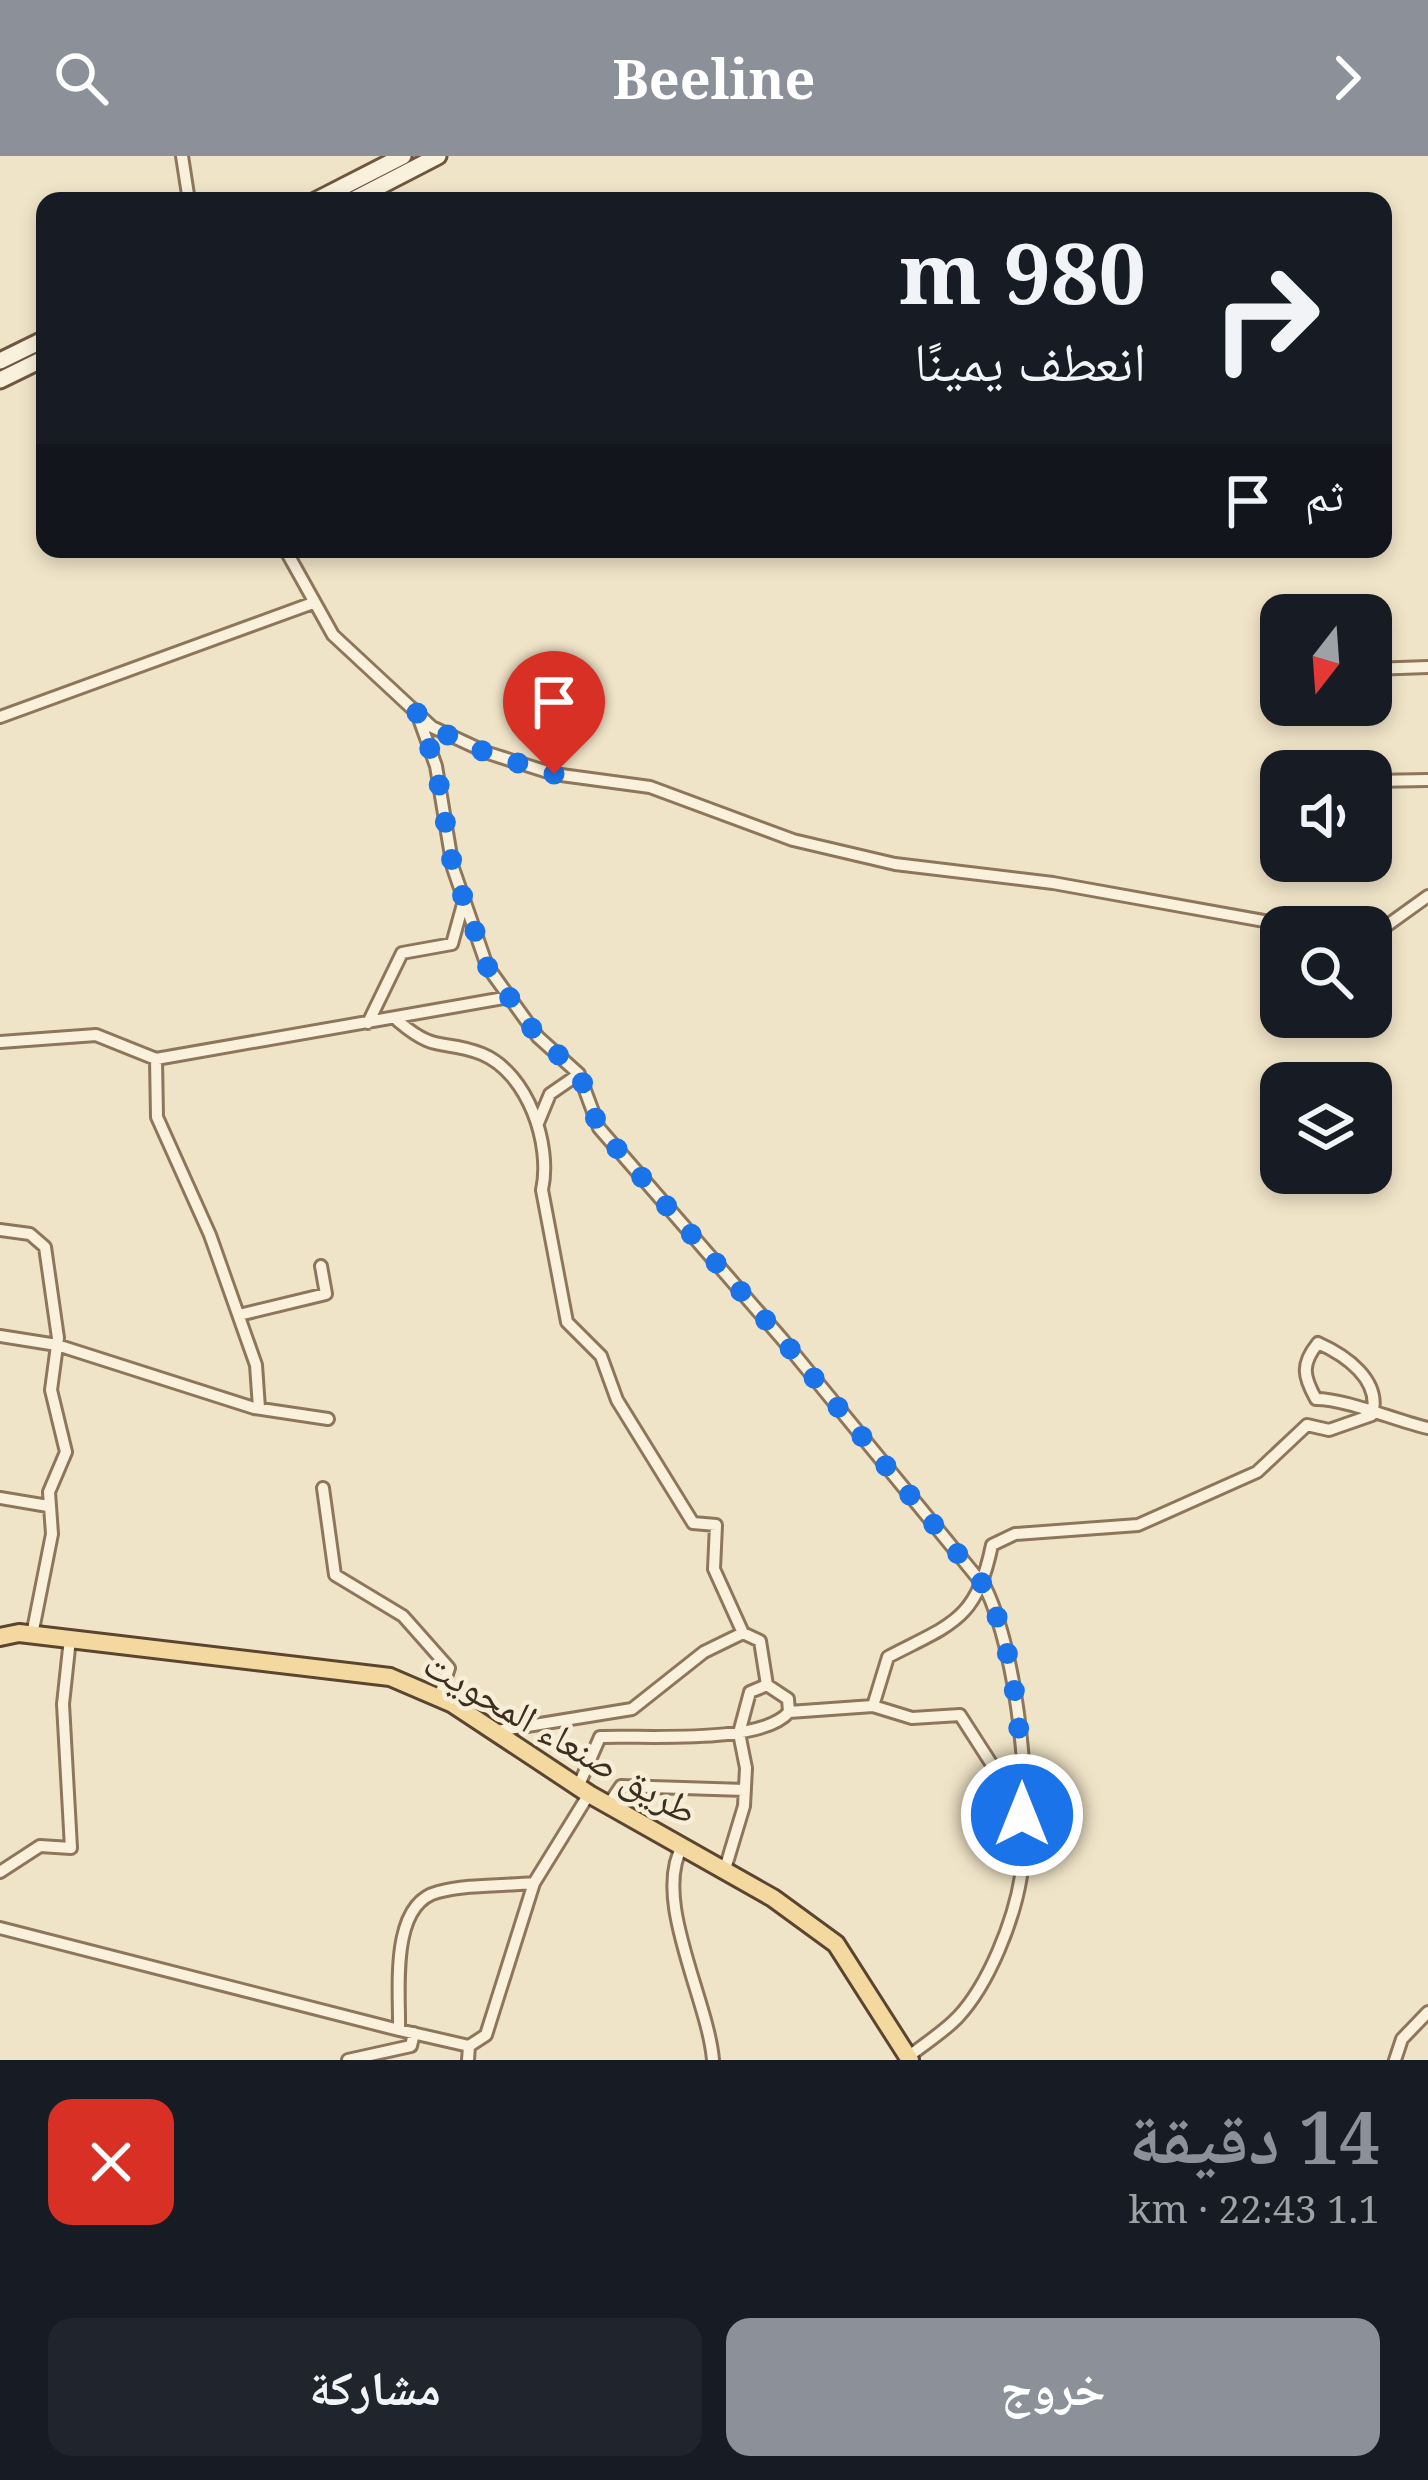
<!DOCTYPE html>
<html lang="ar">
<head>
<meta charset="utf-8">
<style>
	body { margin:0; font-family:"Noto Serif","Noto Naskh Arabic",serif; background:#20242c; color:#f1f3f6; direction:rtl; height:100vh; display:flex; flex-direction:column; font-size:45px; white-space:nowrap }
	* { box-sizing:border-box; margin:0 }
	p { font-size:39px; color:#9ea1a6 }
	.icon { flex:none; width:66px; height:66px; fill:none; stroke:currentColor; stroke-width:2; stroke-linecap:round; stroke-linejoin:round }
	.map { position:relative; height:1904px; overflow:hidden; direction:ltr }
	.details { display:flex; flex-direction:column; background:#171b24; flex:1 }
	.details>* { flex:none }
	.hud { position:absolute; left:36px; top:36px; width:1356px; height:366px; border-radius:24px; box-shadow:0 6px 18px #0003; direction:rtl; background:#171b24; color:#f1f3f6; overflow:hidden }
	.needle { width:78px; rotate:197deg }
	.fabs { position:absolute; left:1260px; top:438px; display:grid; gap:24px }
	.fabs a { display:grid; place-items:center; width:132px; height:132px; border-radius:24px; background:#171b24; box-shadow:0 6px 18px #0003; font-size:60px }
	.pin { position:absolute; display:grid; place-items:center; width:102px; height:102px; color:#fff; margin:-123px -51px; border-radius:50% 50% 50% 0; rotate:-45deg; box-shadow:0 0 12px #0007 }
	.pin .icon { rotate:45deg }
	.me { position:absolute; width:132px; margin:-66px; rotate:0deg; stroke-linejoin:round; filter:drop-shadow(0 0 9px #0008) }
	.turn { display:flex; align-items:center; gap:42px; height:252px; padding:0 48px; font-size:54px }
	.turn .icon { width:156px; height:156px; stroke-width:2.5 }
	.turn b { display:block; font-size:84px; line-height:102px }
	.then { display:flex; align-items:center; height:114px; padding:0 48px; background:#0003; gap:24px; font-size:45px }
	.round { display:grid; place-items:center; flex:none; width:126px; height:126px; border-radius:24px; background:#20242c }
	.headline { display:flex; align-items:center; justify-content:space-between; height:204px; padding:0 48px }
	h1 { font-size:72px; font-weight:700; line-height:90px; color:#8c9099 }
	.primary-button { display:flex; gap:24px; margin-top:auto; padding:24px 48px }
	.primary-button a { flex:1; height:138px; border-radius:24px; background:#8c9099; color:#fff; font-size:48px; font-weight:700; line-height:138px; text-align:center }
	.primary-button a+a { background:#20242c; color:#f1f3f6 }
	header { display:flex; justify-content:space-between; align-items:center; height:156px; padding:0 48px; background:#8c9099; color:#fff; font-size:54px; font-weight:700 }
	.map>svg:first-child { display:block }
	.lines { fill:none; stroke-linecap:round; stroke-linejoin:round }
	.minor-casing { stroke:#8d765c; stroke-width:16 }
	.secondary-casing { stroke:#6f573f; stroke-width:21 }
	.primary-casing { stroke:#5b4430; stroke-width:22 }
	.minor { stroke:#faf1dc; stroke-width:10 }
	.secondary { stroke:#faf1dc; stroke-width:15 }
	.primary { stroke:#f3d9a0; stroke-width:16 }
	.route { stroke:#1a73e8; stroke-width:21; stroke-dasharray:0 37.8 }
	.labels { text-anchor:middle; stroke-width:9; stroke-linejoin:round; paint-order:stroke }
	.street-label { font-size:39px; fill:#3d2e20; stroke:#f7eed8 }
</style>
</head>
<body>
<header><svg class="icon" aria-label="forward" viewBox="0 0 24 24"><path d="M9 5l7 7-7 7"/></svg>Beeline<svg class="icon" aria-label="search" viewBox="0 0 24 24"><circle cx="10" cy="10" r="6"/><path d="M15 15l6 6"/></svg></header>
<div class="map">
<svg width="1428" height="1904" viewBox="0 0 1428 1904">
	<rect width="100%" height="100%" fill="#f0e4c8"/>
	<g class="lines">
		<defs>
			<path id="minor" d="M182 0 189 45
				M285 393 333 479 432 571 488 597 554 618 650 631 793 684 895 708 1053 727 1297 771
				M1371 513 1428 511
				M417 557 436 610 453 712 487 810 538 881 579 918 599 972 783 1184 985 1431C1018 1498 1033 1645 1021 1720 1014 1764 989 1828 958 1861 944 1876 924 1888 908 1901
				M0 561 313 447
				M1371 625 1428 624
				M1371 781 1428 740
				M398 865C438 899 442 882 482 898 528 917 552 989 542 1034L567 1166 601 1200 617 1244 693 1367 716 1369 714 1413 743 1477
				M368 867 402 797 452 788 463 748
				M0 886 96 879 156 903 510 841
				M156 903 157 961 210 1079 256 1209 259 1252
				M538 967 550 938 579 918
				M0 1074 30 1078 45 1091 58 1182 51 1234 66 1296 49 1336 52 1378 32 1479
				M239 1159 326 1138 321 1110
				M0 1180 57 1189 254 1252 328 1263
				M323 1332 335 1419 403 1460 449 1512 439 1542
				M0 1342 48 1350
				M873 1550 888 1501C953 1467 976 1465 992 1389L1015 1378 1138 1369 1257 1316 1307 1269 1329 1274 1372 1259C1382 1224 1345 1199 1318 1187 1301 1208 1303 1220 1316 1243 1347 1243 1396 1265 1428 1272
				M789 1556 873 1550 912 1562 960 1559 996 1615 1022 1614
				M497 1575 632 1553 704 1496 743 1477 760 1485 767 1529 750 1536 739 1577 746 1612 744 1650 725 1713
				M578 1631 600 1581C645 1579 761 1589 789 1556L788 1543 767 1529
				M608 1649 621 1630 745 1634
				M683 1689C651 1742 708 1843 713 1904
				M0 1716 40 1690 71 1692 63 1548 70 1483
				M0 1772 399 1874
				M469 1890 399 1874C400 1836 389 1748 438 1736 468 1728 503 1730 534 1727L589 1638
				M348 1904 411 1890 414 1877
				M468 1904 469 1890 486 1879 534 1727
				M1395 1904 1402 1883 1428 1856"/>
			<path id="secondary" d="M315 45 403 0
				M351 45 438 0
				M0 205 45 183
				M0 224 45 202"/>
			<path id="primary" d="M0 1481 19 1477 390 1521 453 1548 589 1638 773 1742 836 1788 910 1904"/>
		</defs>
		<use href="#minor" class="minor-casing"/>
		<use href="#secondary" class="secondary-casing"/>
		<use href="#primary" class="primary-casing"/>
		<use href="#minor" class="minor"/>
		<use href="#secondary" class="secondary"/>
		<use href="#primary" class="primary"/>
	</g>
	<g class="lines">
		<path class="route" d="M554 618C507 603 454 591 417 557L436 610 453 712 487 810 538 881 579 917 599 972 783 1184 985 1431C1017 1499 1022 1585 1022 1659"/>
	</g>
	<g class="labels">
		<g class="street-label">
			<text transform="translate(561 1581) rotate(30)" y="14">طريق صنعاء المحويت</text>
		</g>
	</g>
</svg>
<div class="fabs">
<a><svg class="needle" viewBox="-14 -14 28 28"><path d="M0-13l5 13h-10z" fill="#e53935"/><path d="M0 13l5-13h-10z" fill="#9ea1a6"/></svg></a>
<a><svg class="icon" aria-label="sound" viewBox="0 0 24 24"><path d="M4 9h4l5-4v14l-5-4H4zM17 9q2 3 0 6"/></svg></a>
<a><svg class="icon" aria-label="search" viewBox="0 0 24 24"><circle cx="10" cy="10" r="6"/><path d="M15 15l6 6"/></svg></a>
<a><svg class="icon" aria-label="layers" viewBox="0 0 24 24"><path d="M12 4l9 5-9 5-9-5zM3 14l9 5 9-5"/></svg></a>
</div>
<div class="pin" style="left:554px;top:618px;background:#d93025"><svg class="icon" aria-label="arrive" viewBox="0 0 24 24"><path d="M6 21V4h12l-3 4 3 4H6"/></svg></div>
<svg class="me" style="left:1022px;top:1659px" viewBox="-20 -20 40 40"><circle r="17" fill="#1a73e8" stroke="#fff" stroke-width="3"/><path d="M0-11L8 9 0 5-8 9z" fill="#fff"/></svg>
<div class="hud">
<div class="turn"><svg class="icon" aria-label="right" viewBox="0 0 24 24"><path d="M7 20v-9h11M14 6l5 5-5 5"/></svg><div><b>980 m</b>انعطف يمينًا</div></div>
<div class="then">ثم<svg class="icon" aria-label="arrive" viewBox="0 0 24 24"><path d="M6 21V4h12l-3 4 3 4H6"/></svg></div>
</div>
</div>
<section class="details">
<div class="headline"><div><h1>14 دقيقة</h1><p>1.1 km · 22:43</p></div><a class="round" style="background:#d93025;color:#fff"><svg class="icon" aria-label="close" viewBox="0 0 24 24"><path d="M6 6l12 12M18 6L6 18"/></svg></a></div>
<div class="primary-button"><a>خروج</a><a>مشاركة</a></div>
</section>
</body>
</html>
